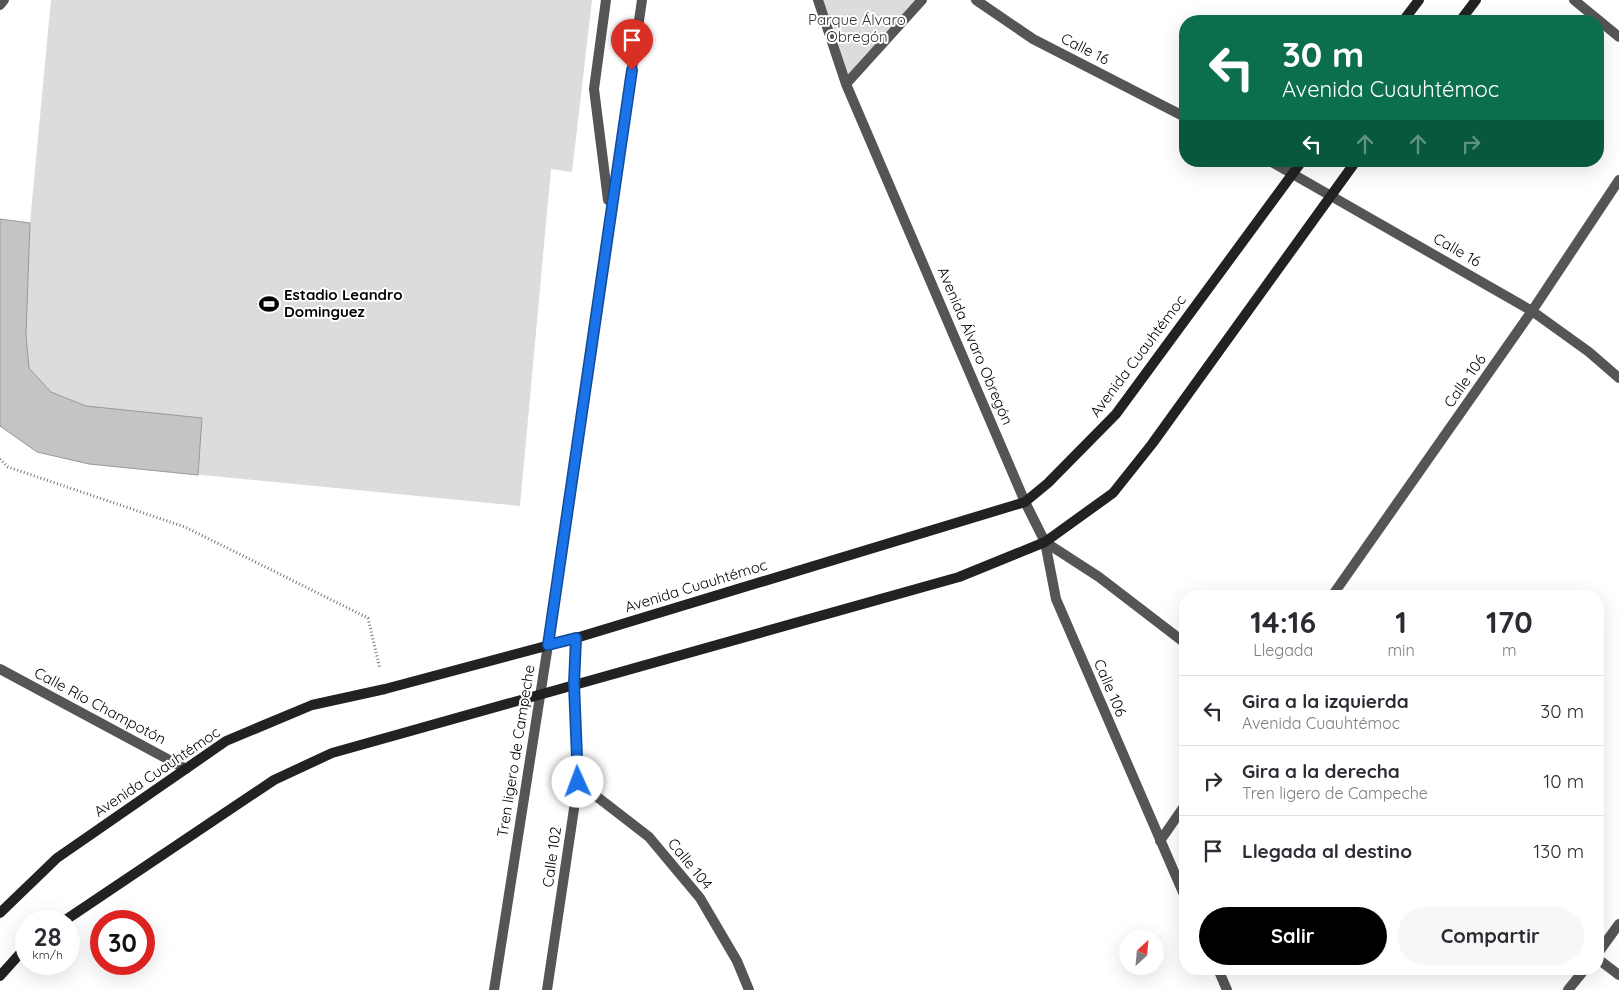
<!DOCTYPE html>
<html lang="es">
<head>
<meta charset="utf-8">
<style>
	body { margin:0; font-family:Quicksand,sans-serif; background:#f7f7f7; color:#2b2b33; height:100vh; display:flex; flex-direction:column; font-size:19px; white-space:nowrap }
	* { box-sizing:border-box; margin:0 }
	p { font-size:16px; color:#7c7c81 }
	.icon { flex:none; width:28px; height:28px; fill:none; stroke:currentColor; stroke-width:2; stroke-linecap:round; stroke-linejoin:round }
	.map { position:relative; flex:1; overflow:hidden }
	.side { position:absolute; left:1179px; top:590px; width:425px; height:385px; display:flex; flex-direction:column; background:#fff; border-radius:20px; box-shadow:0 5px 20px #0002 }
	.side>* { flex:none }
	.hud { position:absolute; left:1179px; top:15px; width:425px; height:152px; border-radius:20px; box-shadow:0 5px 20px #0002; background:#0b6e4f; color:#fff; overflow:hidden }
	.needle { width:32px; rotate:26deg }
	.controls { position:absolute; left:1119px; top:930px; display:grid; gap:10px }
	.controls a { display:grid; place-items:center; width:45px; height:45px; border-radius:50%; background:#fff; box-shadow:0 5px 20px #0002; font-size:25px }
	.speed { position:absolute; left:15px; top:910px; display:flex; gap:10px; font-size:25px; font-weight:700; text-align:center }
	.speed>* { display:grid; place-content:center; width:65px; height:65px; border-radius:50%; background:#fff; box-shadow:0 5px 20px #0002; line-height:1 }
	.speed small { font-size:12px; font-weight:400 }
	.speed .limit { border:8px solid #d22; background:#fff; color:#111 }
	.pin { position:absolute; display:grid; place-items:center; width:42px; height:42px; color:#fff; margin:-51px -21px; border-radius:50% 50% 50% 0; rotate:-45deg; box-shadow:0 0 5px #0007 }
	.pin .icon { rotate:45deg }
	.me { position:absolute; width:55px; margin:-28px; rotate:358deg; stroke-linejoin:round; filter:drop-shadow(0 0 4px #0008) }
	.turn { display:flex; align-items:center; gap:18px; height:105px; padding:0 20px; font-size:22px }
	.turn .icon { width:65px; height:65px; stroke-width:2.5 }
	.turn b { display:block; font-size:35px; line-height:42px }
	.lanes { display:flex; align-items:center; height:48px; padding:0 20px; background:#0003; justify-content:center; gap:25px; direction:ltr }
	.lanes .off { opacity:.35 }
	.eta { display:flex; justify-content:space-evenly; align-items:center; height:85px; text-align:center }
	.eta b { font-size:30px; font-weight:800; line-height:35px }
	.cta { display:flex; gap:10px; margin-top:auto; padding:10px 20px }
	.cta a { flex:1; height:58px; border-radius:30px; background:#000; color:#fff; font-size:20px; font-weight:800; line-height:58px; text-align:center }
	.cta a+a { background:#f7f7f7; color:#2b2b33 }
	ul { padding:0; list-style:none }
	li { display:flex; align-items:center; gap:15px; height:70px; padding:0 20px; border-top:1px solid #e1e1e2 }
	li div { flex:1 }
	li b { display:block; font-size:19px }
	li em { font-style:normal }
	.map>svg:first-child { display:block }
	.green { fill:#dcdcdc }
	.building { fill:#c4c4c4; stroke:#999 }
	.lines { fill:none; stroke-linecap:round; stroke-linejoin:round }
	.path { stroke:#777; stroke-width:3; stroke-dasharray:1 2.5; stroke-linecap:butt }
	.service { stroke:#555; stroke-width:10 }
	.minor { stroke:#555; stroke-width:10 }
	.tertiary { stroke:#555; stroke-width:10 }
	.secondary { stroke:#222; stroke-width:10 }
	.route-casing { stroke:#114b97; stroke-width:12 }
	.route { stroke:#1a73e8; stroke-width:9 }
	.labels { text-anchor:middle; stroke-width:4; stroke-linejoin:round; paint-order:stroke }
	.park-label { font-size:15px; fill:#333; stroke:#fff }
	.street-label { font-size:15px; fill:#000; stroke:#fff }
	.poi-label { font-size:15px; font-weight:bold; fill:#000; stroke:#fff; text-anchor:start }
</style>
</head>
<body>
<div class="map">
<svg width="1619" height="990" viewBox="0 0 1619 990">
	<rect width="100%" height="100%" fill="#fff"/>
	<path class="green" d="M51 0H592L572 172 551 169 520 506 89 464 37 452 0 426V219L30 223Z
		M818 0H922L846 84Z"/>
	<path class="building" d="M0 219 30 223 26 335 29 368 51 392 86 406 202 418 198 475 89 464 37 452 0 426Z"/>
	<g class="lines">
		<path class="path" d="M0 459 8 467 185 527 368 618 380 669"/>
		<path class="service" d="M606 0 594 89 608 200
			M494 990 548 645 642 0"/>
		<path class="minor" d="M818 0 846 84 1025 502
			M976 0 1033 39 1185 117
			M1574 0 1619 37
			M0 5 4 0
			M846 84 922 0
			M1270 161 1532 311 1589 352 1619 378
			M1045 542 1056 599 1185 897
			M1332 596 1532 311 1619 180
			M0 669 186 769
			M578 782 649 837 700 898 737 961 749 990
			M1160 841 1185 805
			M1218 969 1227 990
			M547 990 578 782 574 684 576 638
			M1568 990 1585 969"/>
		<path class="tertiary" d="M1025 502 1045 542 1099 577 1185 643
			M1598 953 1619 924
			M1598 959 1619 975"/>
		<path class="secondary" d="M1403 21 1419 0
			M1460 21 1476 0
			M0 913 57 858 226 741 312 705 385 689 576 638 1025 502 1048 483 1116 414 1302 161
			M64 921 274 780 332 753 959 577 1045 542 1113 493 1152 444 1356 161
			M0 976 26 947"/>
	</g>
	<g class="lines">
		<defs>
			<path id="route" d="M578 782 574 684 576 638 548 645 632 70"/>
		</defs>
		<use href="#route" class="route-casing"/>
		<use href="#route" class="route"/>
	</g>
	<defs>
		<symbol id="stadium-bare" viewBox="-9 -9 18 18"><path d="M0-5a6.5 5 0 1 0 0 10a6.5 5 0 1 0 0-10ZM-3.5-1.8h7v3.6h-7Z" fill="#000" stroke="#fff" stroke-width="2.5" paint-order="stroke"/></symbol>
	</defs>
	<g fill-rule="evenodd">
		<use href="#stadium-bare" x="255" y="290" width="28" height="28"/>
	</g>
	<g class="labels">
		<g class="park-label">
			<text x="857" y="25">Parque Álvaro<tspan x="857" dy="17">Obregón</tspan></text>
		</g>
		<g class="street-label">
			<text transform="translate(1085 49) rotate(27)" y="5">Calle 16</text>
			<text transform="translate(1457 250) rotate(30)" y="5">Calle 16</text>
			<text transform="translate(975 346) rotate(67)" y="5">Avenida Álvaro Obregón</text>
			<text transform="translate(1138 356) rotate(-53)" y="5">Avenida Cuauhtémoc</text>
			<text transform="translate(1465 381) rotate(-55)" y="5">Calle 106</text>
			<text transform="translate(696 586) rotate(-17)" y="5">Avenida Cuauhtémoc</text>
			<text transform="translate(1110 688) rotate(67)" y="5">Calle 106</text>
			<text transform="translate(100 706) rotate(28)" y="5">Calle Río Champotón</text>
			<text transform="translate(516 751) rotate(-81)" y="5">Tren ligero de Campeche</text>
			<text transform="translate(157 772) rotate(-34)" y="5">Avenida Cuauhtémoc</text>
			<text transform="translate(552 857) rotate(-82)" y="5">Calle 102</text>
			<text transform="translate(690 864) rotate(51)" y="5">Calle 104</text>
		</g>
		<g class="poi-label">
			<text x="284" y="300">Estadio Leandro<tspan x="284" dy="17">Dominguez</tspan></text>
		</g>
	</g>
</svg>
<div class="controls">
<a><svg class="needle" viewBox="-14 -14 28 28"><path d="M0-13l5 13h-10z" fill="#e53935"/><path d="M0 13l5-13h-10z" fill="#7c7c81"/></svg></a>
</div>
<div class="speed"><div>28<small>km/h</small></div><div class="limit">30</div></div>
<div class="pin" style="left:632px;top:70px;background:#d93025"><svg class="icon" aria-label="arrive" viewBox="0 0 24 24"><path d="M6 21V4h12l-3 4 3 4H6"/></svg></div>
<svg class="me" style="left:578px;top:782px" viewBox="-20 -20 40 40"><circle r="19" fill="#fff"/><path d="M0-13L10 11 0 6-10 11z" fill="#1a73e8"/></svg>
<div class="hud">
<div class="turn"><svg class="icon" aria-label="left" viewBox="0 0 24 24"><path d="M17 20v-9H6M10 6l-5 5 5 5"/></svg><div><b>30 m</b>Avenida Cuauhtémoc</div></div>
<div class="lanes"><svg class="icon" aria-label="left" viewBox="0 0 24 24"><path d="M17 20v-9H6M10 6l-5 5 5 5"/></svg><svg class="icon off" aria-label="ahead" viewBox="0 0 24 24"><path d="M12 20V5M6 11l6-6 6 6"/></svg><svg class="icon off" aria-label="ahead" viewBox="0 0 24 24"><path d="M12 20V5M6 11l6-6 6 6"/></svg><svg class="icon off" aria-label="right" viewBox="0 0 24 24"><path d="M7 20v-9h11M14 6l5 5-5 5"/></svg></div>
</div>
<section class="side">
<div class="eta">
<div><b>14:16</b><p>Llegada</p></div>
<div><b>1</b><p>min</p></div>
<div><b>170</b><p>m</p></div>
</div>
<ul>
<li><svg class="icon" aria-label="left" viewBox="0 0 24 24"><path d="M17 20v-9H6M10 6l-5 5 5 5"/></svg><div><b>Gira a la izquierda</b><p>Avenida Cuauhtémoc</p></div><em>30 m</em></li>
<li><svg class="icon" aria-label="right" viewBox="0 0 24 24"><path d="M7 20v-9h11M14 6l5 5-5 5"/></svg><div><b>Gira a la derecha</b><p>Tren ligero de Campeche</p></div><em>10 m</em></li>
<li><svg class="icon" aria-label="arrive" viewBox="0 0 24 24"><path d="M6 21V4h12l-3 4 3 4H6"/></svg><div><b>Llegada al destino</b></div><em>130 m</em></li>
</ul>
<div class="cta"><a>Salir</a><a>Compartir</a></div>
</section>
</div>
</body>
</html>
